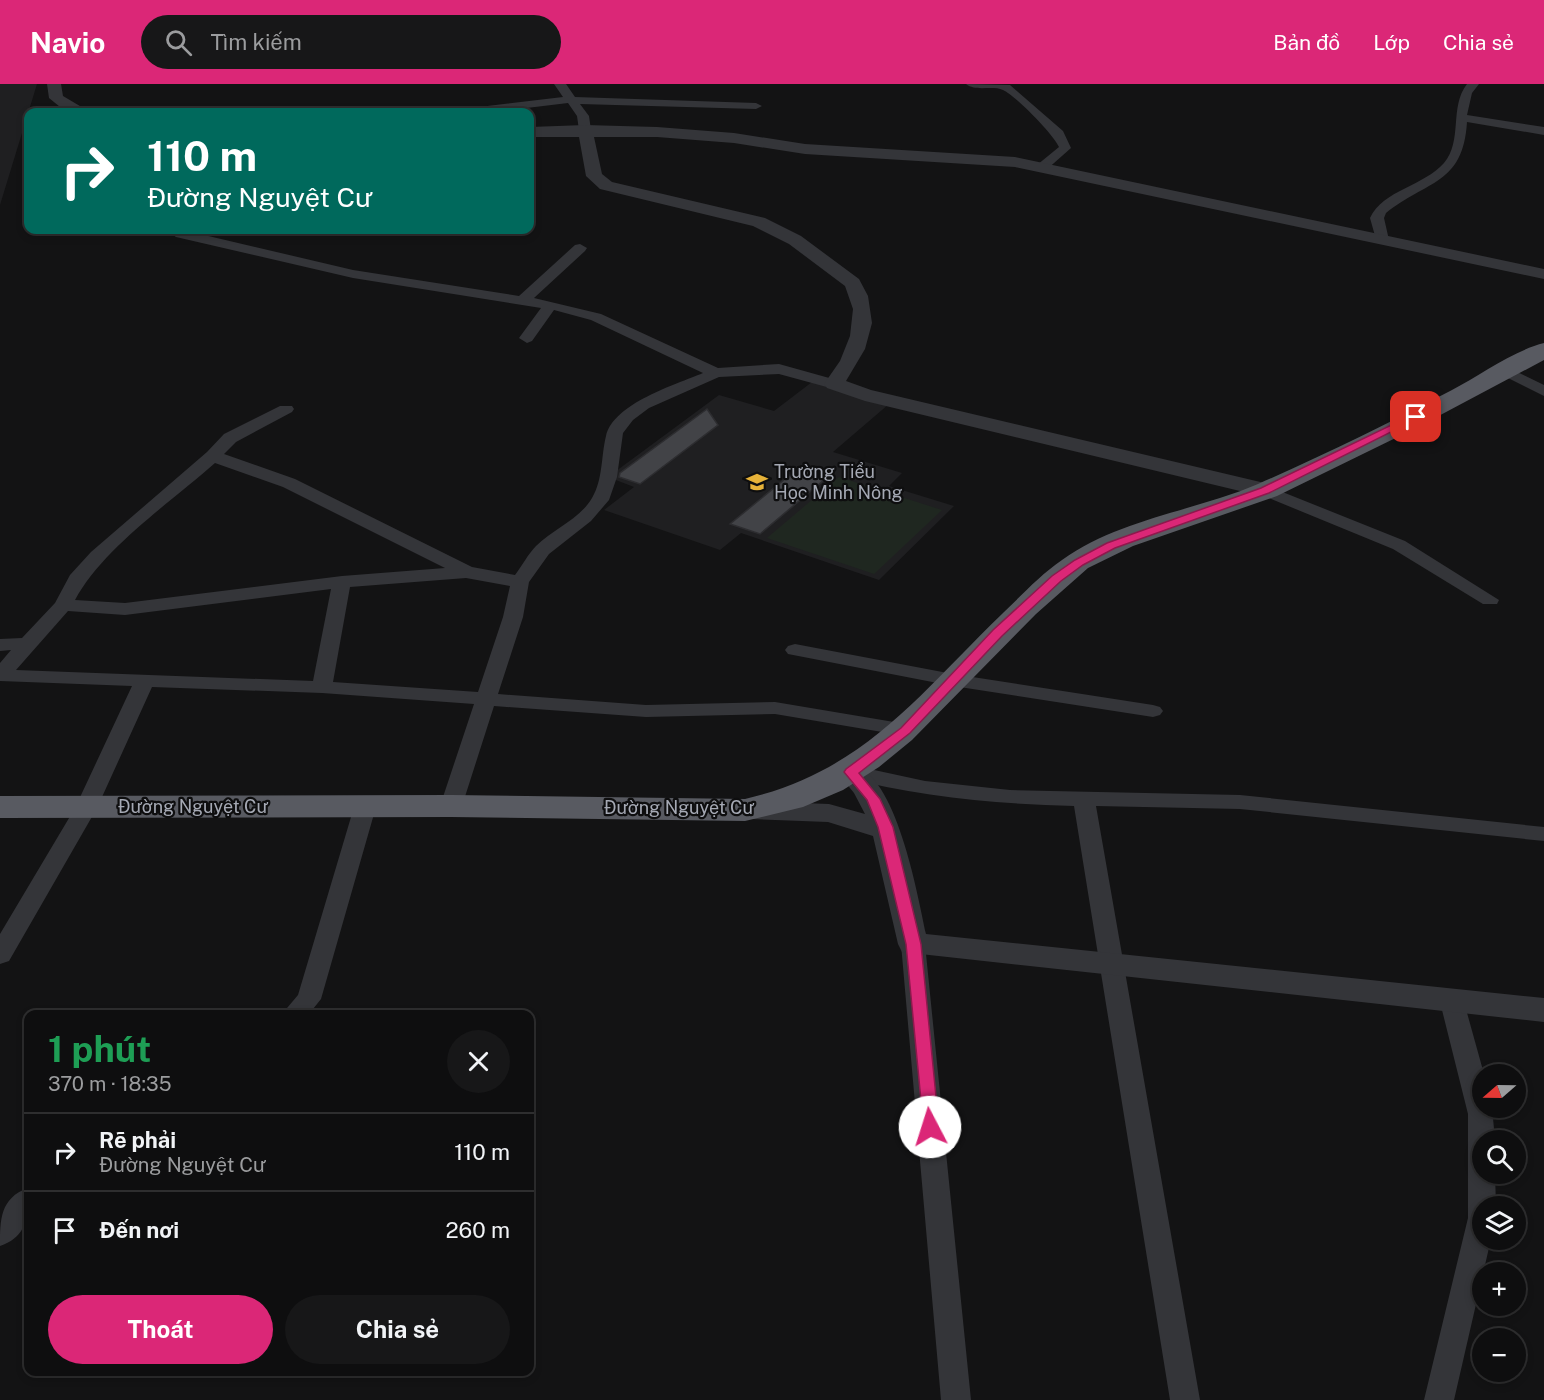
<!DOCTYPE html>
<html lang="vi">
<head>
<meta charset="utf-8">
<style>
	body { margin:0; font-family:"Public Sans",sans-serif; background:#171718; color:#f1f3f6; height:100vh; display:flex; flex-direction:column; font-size:22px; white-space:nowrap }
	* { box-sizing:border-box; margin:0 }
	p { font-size:20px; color:#9b9c9e }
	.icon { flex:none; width:33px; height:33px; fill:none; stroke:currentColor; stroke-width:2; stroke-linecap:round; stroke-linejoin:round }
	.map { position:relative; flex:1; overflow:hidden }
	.details { position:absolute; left:24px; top:926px; width:510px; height:366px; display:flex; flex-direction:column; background:#0e0e0f; border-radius:12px; box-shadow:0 3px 9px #0003,0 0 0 2px #2e2e2f }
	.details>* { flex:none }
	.banner { position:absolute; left:24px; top:24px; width:510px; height:126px; border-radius:12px; box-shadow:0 3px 9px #0003,0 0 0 2px #2e2e2f; background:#00695c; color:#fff; overflow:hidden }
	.needle { width:39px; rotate:250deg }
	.fabs { position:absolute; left:1472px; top:980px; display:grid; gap:12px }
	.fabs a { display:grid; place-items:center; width:54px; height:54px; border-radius:50%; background:#0e0e0f; box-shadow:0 3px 9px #0003,0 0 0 2px #2e2e2f; font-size:30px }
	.pin { position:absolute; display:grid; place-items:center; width:51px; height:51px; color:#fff; margin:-26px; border-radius:12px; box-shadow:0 3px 9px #0006 }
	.me { position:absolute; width:66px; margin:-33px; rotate:355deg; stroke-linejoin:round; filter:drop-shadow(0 0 4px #0008) }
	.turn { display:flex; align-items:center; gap:21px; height:126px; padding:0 24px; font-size:27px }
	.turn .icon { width:78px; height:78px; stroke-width:2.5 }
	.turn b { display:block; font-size:42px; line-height:51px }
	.round { display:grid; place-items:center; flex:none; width:63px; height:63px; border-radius:32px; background:#171718 }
	.headline { display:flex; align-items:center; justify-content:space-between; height:102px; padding:0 24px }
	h1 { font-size:36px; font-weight:700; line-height:45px; color:#1e9e55 }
	.button { display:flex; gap:12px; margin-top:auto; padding:12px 24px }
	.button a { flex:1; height:69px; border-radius:36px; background:#db2777; color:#fff; font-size:24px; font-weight:700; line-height:69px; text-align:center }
	.button a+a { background:#171718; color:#f1f3f6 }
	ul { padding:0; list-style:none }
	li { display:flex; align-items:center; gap:18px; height:78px; padding:0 24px; border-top:2px solid #2e2e2f }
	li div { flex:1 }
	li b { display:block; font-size:22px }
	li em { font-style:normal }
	header { display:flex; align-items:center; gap:36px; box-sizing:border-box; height:84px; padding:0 30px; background:#db2777; color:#fff }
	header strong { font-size:28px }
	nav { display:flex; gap:33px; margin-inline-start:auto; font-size:21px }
	.search { width:420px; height:54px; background:#171718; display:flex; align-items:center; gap:15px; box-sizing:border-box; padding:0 21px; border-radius:33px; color:#9b9c9e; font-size:22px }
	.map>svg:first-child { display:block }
	.built { fill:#1f1f21 }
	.green { fill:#1f2720 }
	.building { fill:#424347; stroke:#2d2d30; stroke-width:1.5 }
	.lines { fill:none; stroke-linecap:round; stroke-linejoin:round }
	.minor { fill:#343539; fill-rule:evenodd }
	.tertiary { fill:#343539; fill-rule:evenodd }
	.trunk { fill:#585a61; fill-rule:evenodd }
	.route { fill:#db2777; stroke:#8e194d; stroke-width:1.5 }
	.labels { text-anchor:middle; stroke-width:4.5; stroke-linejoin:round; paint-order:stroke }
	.poi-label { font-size:18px; fill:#a5a9b4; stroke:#0e0e0f; text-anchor:start }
	.street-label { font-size:18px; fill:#a5a9b4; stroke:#0e0e0f }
</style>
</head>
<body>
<header>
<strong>Navio</strong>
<div class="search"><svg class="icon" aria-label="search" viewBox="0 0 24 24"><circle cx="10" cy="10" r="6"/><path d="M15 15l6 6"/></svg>Tìm kiếm</div>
<nav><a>Bản đồ</a><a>Lớp</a><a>Chia sẻ</a></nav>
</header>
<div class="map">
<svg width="1544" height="1316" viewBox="0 0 1544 1316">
	<rect width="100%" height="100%" fill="#131314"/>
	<path class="built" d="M0 0H37L0 121Z
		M812 298 889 320 833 368 902 389 889 402 954 422 879 496 741 449 720 466 604 426 634 403 608 393 719 311 774 327Z"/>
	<path class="green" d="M839 393 942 426 874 490 767 454Z"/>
	<path class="building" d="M707 325 718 341 640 400 619 393 620 389Z
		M802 381 831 390 760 450 730 440Z"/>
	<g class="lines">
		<path class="minor" d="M554 0H566L575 13 756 19 762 22 756 25 580 20 589 32 591 46 585 50 579 46 577 32 568 19 494 28H465L471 24 563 13Z
			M966 0 1010 1 1063 47 1071 64 1045 87H1037V81L1059 63C1054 51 1015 11 1003 6 992 1 976 8 966 0Z
			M1467 0H1479L1472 9 1467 31 1544 43V51L1467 38C1463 101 1427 96 1386 129L1384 134 1389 156 1382 160 1377 159 1370 134C1383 106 1424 102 1444 79 1463 57 1449 23 1467 0Z
			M166 146H183L353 186 519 212 575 161 580 160 587 164 585 167 534 214 601 230 718 284 779 280 840 297 842 300 834 305 779 290 719 293 649 324 633 336 623 349 617 393 609 416 591 437 549 470 529 498 523 533 498 610 646 621 775 618 906 640 913 641 916 646 913 651 906 652 775 630 646 633 494 622 462 722 459 727 451 729 443 727 440 722 474 620 322 609 152 603 97 724 9 877 0 880V850L75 724 132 602 0 597V579L11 566 0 567V555L22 554 55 519 70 491 91 468 207 368 224 350 280 322H292L294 325 292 328 236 358 224 370 295 395 472 483 515 491C522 482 528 470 536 462 553 445 580 435 592 414 603 396 601 372 606 352 614 319 675 301 703 289L591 236 554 226 532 257 527 259 519 254 541 224 353 194 176 153ZM215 379 283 403 445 484 342 492 125 519 75 516C103 464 171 418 215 379ZM466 494 510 502 503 533 478 608 333 598 350 503ZM331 505 313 597 16 586 68 527 125 531Z
			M1505 282 1544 301V312L1500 290 1497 287Z
			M1265 401 1405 457 1499 516 1497 520H1483L1393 465 1259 410 1256 406Z
			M795 560 953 590 1153 621 1160 623 1163 627 1160 631 1153 633 953 602 788 570 785 566 788 562Z
			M851 681 925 697 1010 706 1240 711 1544 743V757L1240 725 1096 722 1200 1316H1170L1074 722C996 720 919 713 843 693L840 688 843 683Z
			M365 716 373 718 376 723 321 915 309 930H282L298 911 354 723 357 718Z
			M913 851 921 854 925 860 971 1316H941L901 860 905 854Z
			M1452 909 1461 911 1464 918 1484 990 1482 1023H1492L1495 1056H1482V1089H1495L1496 1122H1482V1155H1491L1454 1316H1424L1468 1134V1030L1440 918 1443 911Z
			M28 1104C31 1129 27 1153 0 1162 0 1136 0 1114 28 1104Z"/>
		<path class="tertiary" d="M47 0H61L63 12 90 28 65 27 49 14Z
			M585 41 657 43 734 49 805 60 1015 73 1544 185V195L1015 83 805 70 734 59 657 53H594L602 90 612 98 765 134 801 152 859 195 868 212 872 239 865 265 846 297 871 306 1273 401 1276 406 1273 411 1265 413 865 317 827 304 824 300 840 277 850 252 853 225 845 202 789 160 753 142 600 105 586 92 579 53H530V43Z
			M851 679C897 691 917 809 926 850L1544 914V938L902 868 898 860 873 752 828 738 752 735 742 733 738 726 742 719 752 717 829 720 865 730 854 709 837 688 841 682Z"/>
		<path class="trunk" d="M1544 259V276L1416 344 1277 412 1133 462 1088 484 1036 530 912 656 879 683 843 706 803 723 745 737 451 733 0 734V712L451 711 745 715C865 687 919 610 1003 529 1022 511 1040 491 1062 476 1119 435 1195 427 1258 400 1324 371 1389 339 1452 306 1480 291 1515 266 1544 259Z"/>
	</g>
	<path class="route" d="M1412 331 1421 333 1269 409 1115 464 1083 481 1061 497 1002 552 910 649 859 689 880 715 893 743 921 860 939 1043 936 1048H924L906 860 878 743 867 716 844 688 846 685 901 644 993 546 1052 492 1075 476 1107 459 1261 404Z"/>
	<defs>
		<symbol id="school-bare" viewBox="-9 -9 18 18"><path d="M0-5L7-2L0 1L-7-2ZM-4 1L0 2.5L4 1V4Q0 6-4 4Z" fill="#e6b239" stroke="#0e0e0f" stroke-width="2.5" paint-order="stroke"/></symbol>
	</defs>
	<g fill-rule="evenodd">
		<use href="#school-bare" x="742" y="383" width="30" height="30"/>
	</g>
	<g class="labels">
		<g class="poi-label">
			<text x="774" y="394">Trường Tiểu<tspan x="774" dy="21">Học Minh Nông</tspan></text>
		</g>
		<g class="street-label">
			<text x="193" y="729">Đường Nguyệt Cư</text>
			<text x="679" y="730">Đường Nguyệt Cư</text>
		</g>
	</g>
</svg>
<div class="fabs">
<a><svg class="needle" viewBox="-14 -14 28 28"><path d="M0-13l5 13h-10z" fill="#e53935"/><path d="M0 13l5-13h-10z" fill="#9b9c9e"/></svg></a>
<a><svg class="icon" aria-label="search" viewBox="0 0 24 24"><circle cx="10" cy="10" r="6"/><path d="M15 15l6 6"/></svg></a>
<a><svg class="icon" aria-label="layers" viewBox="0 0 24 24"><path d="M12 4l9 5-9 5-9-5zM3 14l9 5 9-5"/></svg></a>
<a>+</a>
<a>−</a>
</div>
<div class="pin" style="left:1416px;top:333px;background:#d93025"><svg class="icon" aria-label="arrive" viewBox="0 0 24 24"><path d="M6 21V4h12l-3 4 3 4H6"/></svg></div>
<svg class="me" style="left:930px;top:1043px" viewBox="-20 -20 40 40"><circle r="19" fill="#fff"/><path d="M0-13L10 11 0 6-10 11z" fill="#db2777"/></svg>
<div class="banner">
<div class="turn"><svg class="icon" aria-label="right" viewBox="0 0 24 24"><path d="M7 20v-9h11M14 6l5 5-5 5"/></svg><div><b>110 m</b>Đường Nguyệt Cư</div></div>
</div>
<section class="details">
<div class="headline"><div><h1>1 phút</h1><p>370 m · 18:35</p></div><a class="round"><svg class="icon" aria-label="close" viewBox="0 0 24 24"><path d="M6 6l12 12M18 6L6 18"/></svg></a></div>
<ul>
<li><svg class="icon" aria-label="right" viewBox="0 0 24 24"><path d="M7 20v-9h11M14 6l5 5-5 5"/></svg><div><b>Rẽ phải</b><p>Đường Nguyệt Cư</p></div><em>110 m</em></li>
<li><svg class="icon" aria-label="arrive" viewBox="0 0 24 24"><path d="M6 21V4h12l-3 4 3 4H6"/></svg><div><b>Đến nơi</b></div><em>260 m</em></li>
</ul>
<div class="button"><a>Thoát</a><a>Chia sẻ</a></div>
</section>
</div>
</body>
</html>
